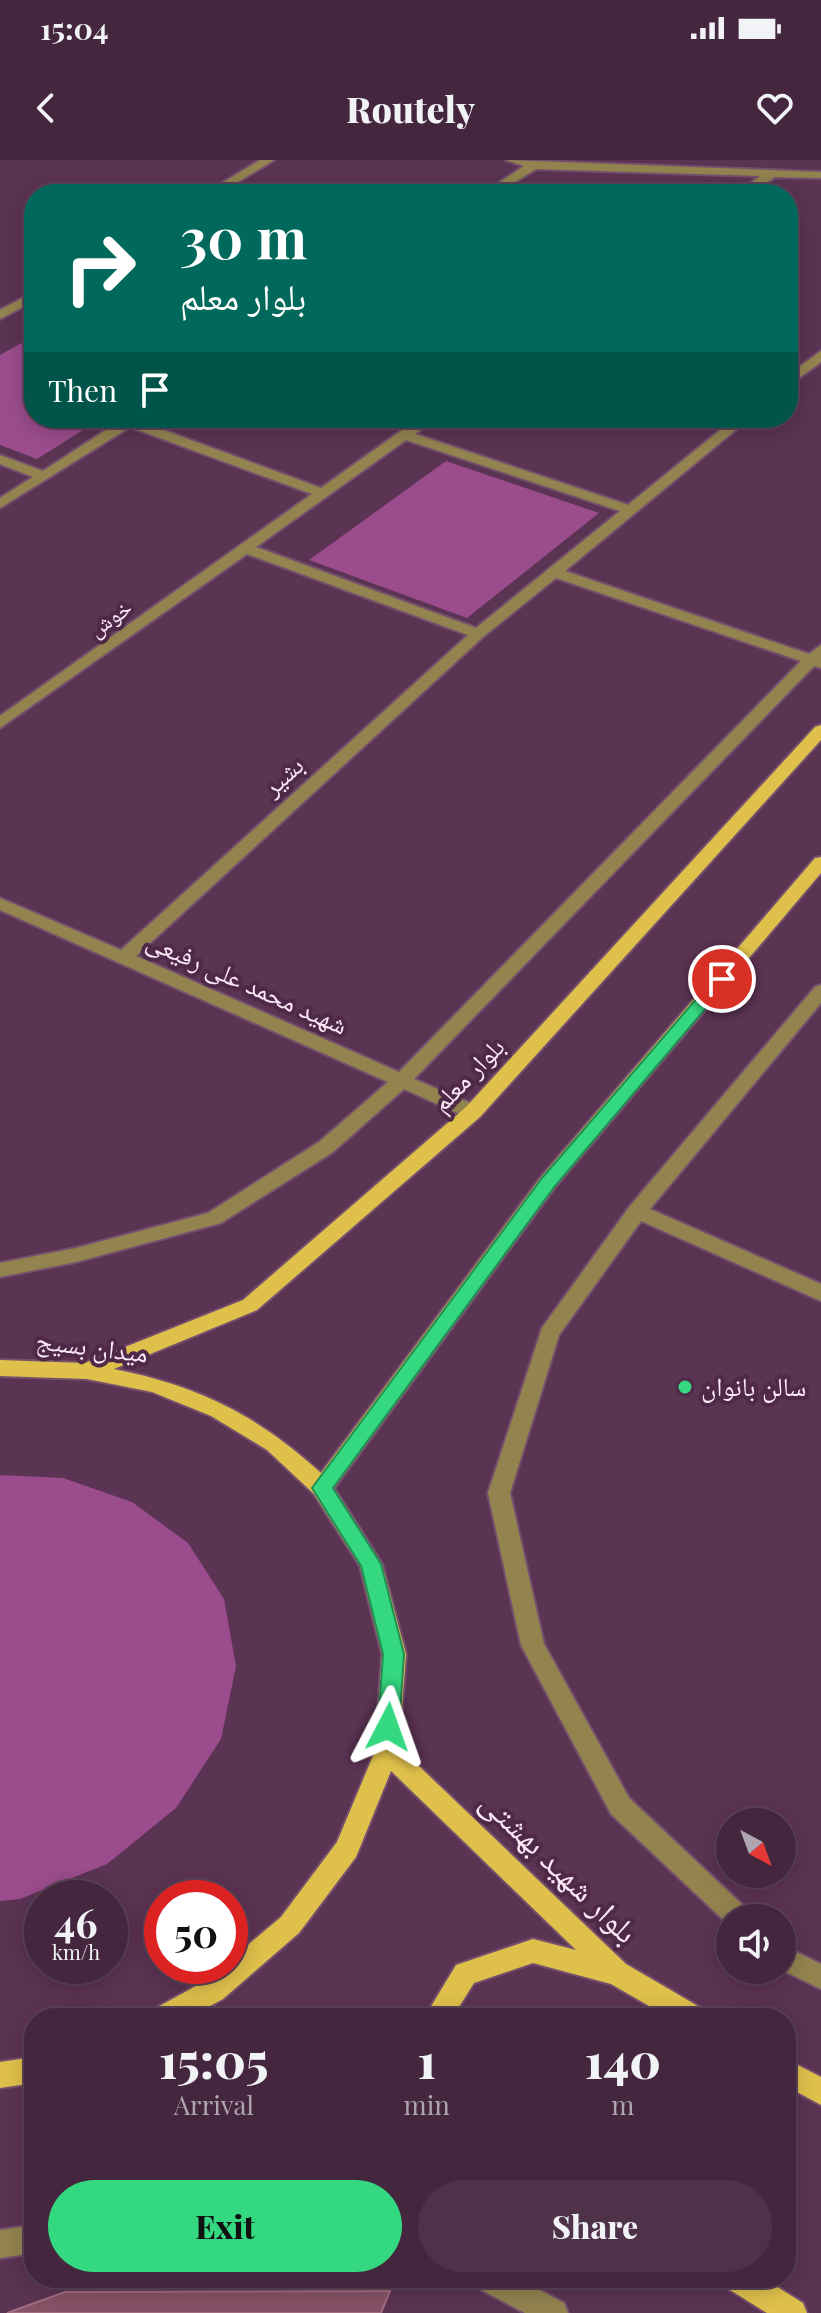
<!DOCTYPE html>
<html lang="en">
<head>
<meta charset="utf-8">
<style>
	body { margin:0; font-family:"Playfair Display","Noto Naskh Arabic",serif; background:#4e3249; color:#f1f3f6; height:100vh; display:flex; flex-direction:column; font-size:30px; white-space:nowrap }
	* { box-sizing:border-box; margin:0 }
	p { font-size:26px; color:#afa5b0 }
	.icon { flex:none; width:44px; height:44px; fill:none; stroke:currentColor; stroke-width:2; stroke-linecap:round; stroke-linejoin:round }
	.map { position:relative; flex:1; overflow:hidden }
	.sheet { position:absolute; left:24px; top:1848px; width:772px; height:280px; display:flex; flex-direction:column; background:#44263e; border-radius:32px; box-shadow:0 4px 20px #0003,0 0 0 2px #5c4358 }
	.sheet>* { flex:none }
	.top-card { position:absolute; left:24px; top:24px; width:774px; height:244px; border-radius:32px; box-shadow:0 4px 20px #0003,0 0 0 2px #5c4358; background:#00695c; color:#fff; overflow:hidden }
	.needle { width:52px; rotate:139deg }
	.buttons { position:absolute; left:716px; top:1648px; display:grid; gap:16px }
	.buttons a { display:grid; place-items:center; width:80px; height:80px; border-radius:50%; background:#44263e; box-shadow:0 4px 20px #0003,0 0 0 2px #5c4358; font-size:40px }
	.speed { position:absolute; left:24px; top:1720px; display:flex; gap:16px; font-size:40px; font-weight:700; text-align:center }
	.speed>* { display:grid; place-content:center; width:104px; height:104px; border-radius:50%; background:#44263e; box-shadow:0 4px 20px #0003,0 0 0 2px #5c4358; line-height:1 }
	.speed small { font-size:20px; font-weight:400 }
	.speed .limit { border:12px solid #d22; background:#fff; color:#111 }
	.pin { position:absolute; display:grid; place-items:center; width:68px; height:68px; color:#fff; margin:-34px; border:4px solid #fff; border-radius:50%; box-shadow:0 2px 8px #0007 }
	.me { position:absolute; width:88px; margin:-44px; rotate:4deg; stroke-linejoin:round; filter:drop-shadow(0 0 6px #0008) }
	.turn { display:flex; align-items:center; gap:28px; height:168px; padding:0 24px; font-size:36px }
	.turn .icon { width:104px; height:104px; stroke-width:2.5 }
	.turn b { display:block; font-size:56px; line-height:68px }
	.then { display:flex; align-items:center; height:76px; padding:0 24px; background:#0003; gap:16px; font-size:30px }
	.eta { display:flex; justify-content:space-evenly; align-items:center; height:136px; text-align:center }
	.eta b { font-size:48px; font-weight:800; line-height:56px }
	.primary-button { display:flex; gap:16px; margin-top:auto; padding:16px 24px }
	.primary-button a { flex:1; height:92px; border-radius:48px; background:#34d881; color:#111; font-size:32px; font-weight:800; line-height:92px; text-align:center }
	.primary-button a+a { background:#4e3249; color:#f1f3f6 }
	.status { display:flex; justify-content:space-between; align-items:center; height:56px; padding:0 40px; background:#44263e; direction:ltr }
	.status svg { height:22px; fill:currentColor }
	header { display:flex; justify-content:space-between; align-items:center; height:104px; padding:0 24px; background:#44263e; font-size:36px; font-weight:800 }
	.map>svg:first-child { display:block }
	.green { fill:#9a4c8c }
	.building { fill:#855266; stroke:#a26c81; stroke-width:2 }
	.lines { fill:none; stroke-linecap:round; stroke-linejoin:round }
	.minor-casing { stroke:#75506d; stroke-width:4 }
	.major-casing { stroke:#75506d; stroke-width:4 }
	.minor { fill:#92834f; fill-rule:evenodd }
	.major { fill:#dfc04b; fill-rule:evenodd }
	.route { fill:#34d881; stroke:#228c54; stroke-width:2 }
	.poi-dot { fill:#34d881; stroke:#4f2948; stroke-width:3 }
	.labels { text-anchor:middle; stroke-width:8; stroke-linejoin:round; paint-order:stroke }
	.far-street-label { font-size:22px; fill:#fce8f7; stroke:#4f2948 }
	.street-label { font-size:26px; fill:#fce8f7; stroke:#4f2948 }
	.poi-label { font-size:26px; fill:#fce8f7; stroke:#4f2948; text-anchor:start }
	.near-street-label { font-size:32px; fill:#fce8f7; stroke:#4f2948 }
</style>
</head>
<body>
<div class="status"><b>15:04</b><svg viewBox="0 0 49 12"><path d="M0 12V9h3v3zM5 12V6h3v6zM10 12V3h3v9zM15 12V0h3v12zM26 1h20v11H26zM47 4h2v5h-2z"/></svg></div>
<header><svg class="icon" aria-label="back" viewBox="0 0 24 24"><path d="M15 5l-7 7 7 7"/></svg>Routely<svg class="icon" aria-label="heart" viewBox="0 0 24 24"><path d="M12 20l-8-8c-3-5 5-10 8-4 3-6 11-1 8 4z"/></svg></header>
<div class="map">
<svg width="821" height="2153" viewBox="0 0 821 2153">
	<rect width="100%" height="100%" fill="#5b3353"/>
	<path class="green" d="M34 176V258H102L37 299 0 285V195Z
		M446 301 599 353 467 458 309 400Z
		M0 1315 63 1318 132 1342 188 1383 224 1439 236 1506 221 1579 176 1648 107 1704 20 1739 0 1741Z"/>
	<path class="building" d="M390 2131 381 2153H7L65 2132Z"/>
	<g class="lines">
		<defs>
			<path id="minor" d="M260 0H274L218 34H204Z
				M506 0 821 12V18L775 17 750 34H736L760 16 536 9 496 34H482L524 6Z
				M34 132V141L0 159V150Z
				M821 191V202L788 226V215Z
				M142 258 139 261 321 328 419 258H435L415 274 628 345 735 258H750L565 411 809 494 821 485V508L814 506 414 919 480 947 483 952 480 957H466L404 929 333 992 221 1063 76 1102 0 1117V1103L76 1088 208 1053 319 982 388 922 0 750V738L121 790 468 475 247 394 0 568V556L312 334 130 267 0 348V338L33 317 0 304V295L43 311 123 259ZM406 280 620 351 476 468 256 387ZM556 418 801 501 399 912 136 796 483 477Z
				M821 825V843L650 1049 821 1124V1141L641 1061 559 1175 510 1333 544 1484 629 1638 748 1750 752 1758H730V1766L611 1654 521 1485 488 1333 542 1168 630 1046 815 827Z
				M782 1785 821 1804V1829L782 1810Z
				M34 2065V2093L0 2098V2070Z
				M474 2118H517L564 2143 568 2153H525L478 2128Z"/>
			<path id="major" d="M821 565V580L480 957 257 1150 114 1209C199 1226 257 1255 321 1313L541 1017 815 698 821 697V713L555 1027 334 1328 382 1404 406 1494 399 1587 626 1804 703 1849 707 1858H670L611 1824 533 1803 474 1823 452 1858H424L456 1805 533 1779 576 1790 391 1611 356 1697 299 1773 223 1839 188 1858H150L154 1849 205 1821 223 1806H230V1800L281 1757 337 1682 375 1591 382 1494 360 1406 314 1334 267 1290 211 1256 152 1232 87 1219 0 1216V1200L85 1203 243 1140 466 947 815 567Z
				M34 1897V1923L0 1928V1902Z
				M786 1899 821 1917V1945L786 1926Z
				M723 2118H763L803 2143 807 2153H767L727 2128Z"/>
		</defs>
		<use href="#minor" class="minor-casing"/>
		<use href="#major" class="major-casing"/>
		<use href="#minor" class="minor"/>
		<use href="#major" class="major"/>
	</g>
	<path class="route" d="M722 813 728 815V822L555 1026 333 1328 381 1404 404 1494 399 1567 396 1573H381L378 1567 383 1494 361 1406 312 1328 542 1018 717 815Z"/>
	<circle class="poi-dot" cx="685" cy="1227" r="8"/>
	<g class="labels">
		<g class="far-street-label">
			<text transform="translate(110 458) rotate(-35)" y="8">خوش</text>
		</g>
		<g class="street-label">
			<text transform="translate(283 616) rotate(-42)" y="9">بشیر</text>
			<text transform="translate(247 823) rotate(24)" y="9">شهید محمد علی رفیعی</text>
			<text transform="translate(468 915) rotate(-46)" y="9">بلوار معلم</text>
			<text transform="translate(92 1187) rotate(7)" y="9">میدان بسیج</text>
		</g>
		<g class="poi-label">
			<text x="701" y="1236">سالن بانوان</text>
		</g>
		<g class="near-street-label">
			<text transform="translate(559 1707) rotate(44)" y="11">بلوار شهید بهشتی</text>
		</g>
	</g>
</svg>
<div class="buttons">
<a><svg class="needle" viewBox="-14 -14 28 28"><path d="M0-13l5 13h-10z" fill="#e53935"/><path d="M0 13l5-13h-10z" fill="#afa5b0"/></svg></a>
<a><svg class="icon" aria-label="sound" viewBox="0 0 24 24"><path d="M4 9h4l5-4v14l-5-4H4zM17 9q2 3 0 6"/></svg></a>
</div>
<div class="speed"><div>46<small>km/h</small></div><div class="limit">50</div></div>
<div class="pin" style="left:722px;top:819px;background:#d93025"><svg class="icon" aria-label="arrive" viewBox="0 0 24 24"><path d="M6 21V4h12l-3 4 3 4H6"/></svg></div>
<svg class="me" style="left:388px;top:1567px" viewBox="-20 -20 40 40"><path d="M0-17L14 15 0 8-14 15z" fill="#34d881" stroke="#fff" stroke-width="4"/></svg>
<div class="top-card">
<div class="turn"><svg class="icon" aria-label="right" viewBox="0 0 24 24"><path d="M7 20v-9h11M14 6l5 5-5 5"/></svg><div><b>30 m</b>بلوار معلم</div></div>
<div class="then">Then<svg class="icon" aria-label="arrive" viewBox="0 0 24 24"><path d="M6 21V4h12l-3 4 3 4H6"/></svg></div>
</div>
<section class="sheet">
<div class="eta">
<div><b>15:05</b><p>Arrival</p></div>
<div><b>1</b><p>min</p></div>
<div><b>140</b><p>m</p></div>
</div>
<div class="primary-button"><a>Exit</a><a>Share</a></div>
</section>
</div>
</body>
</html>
